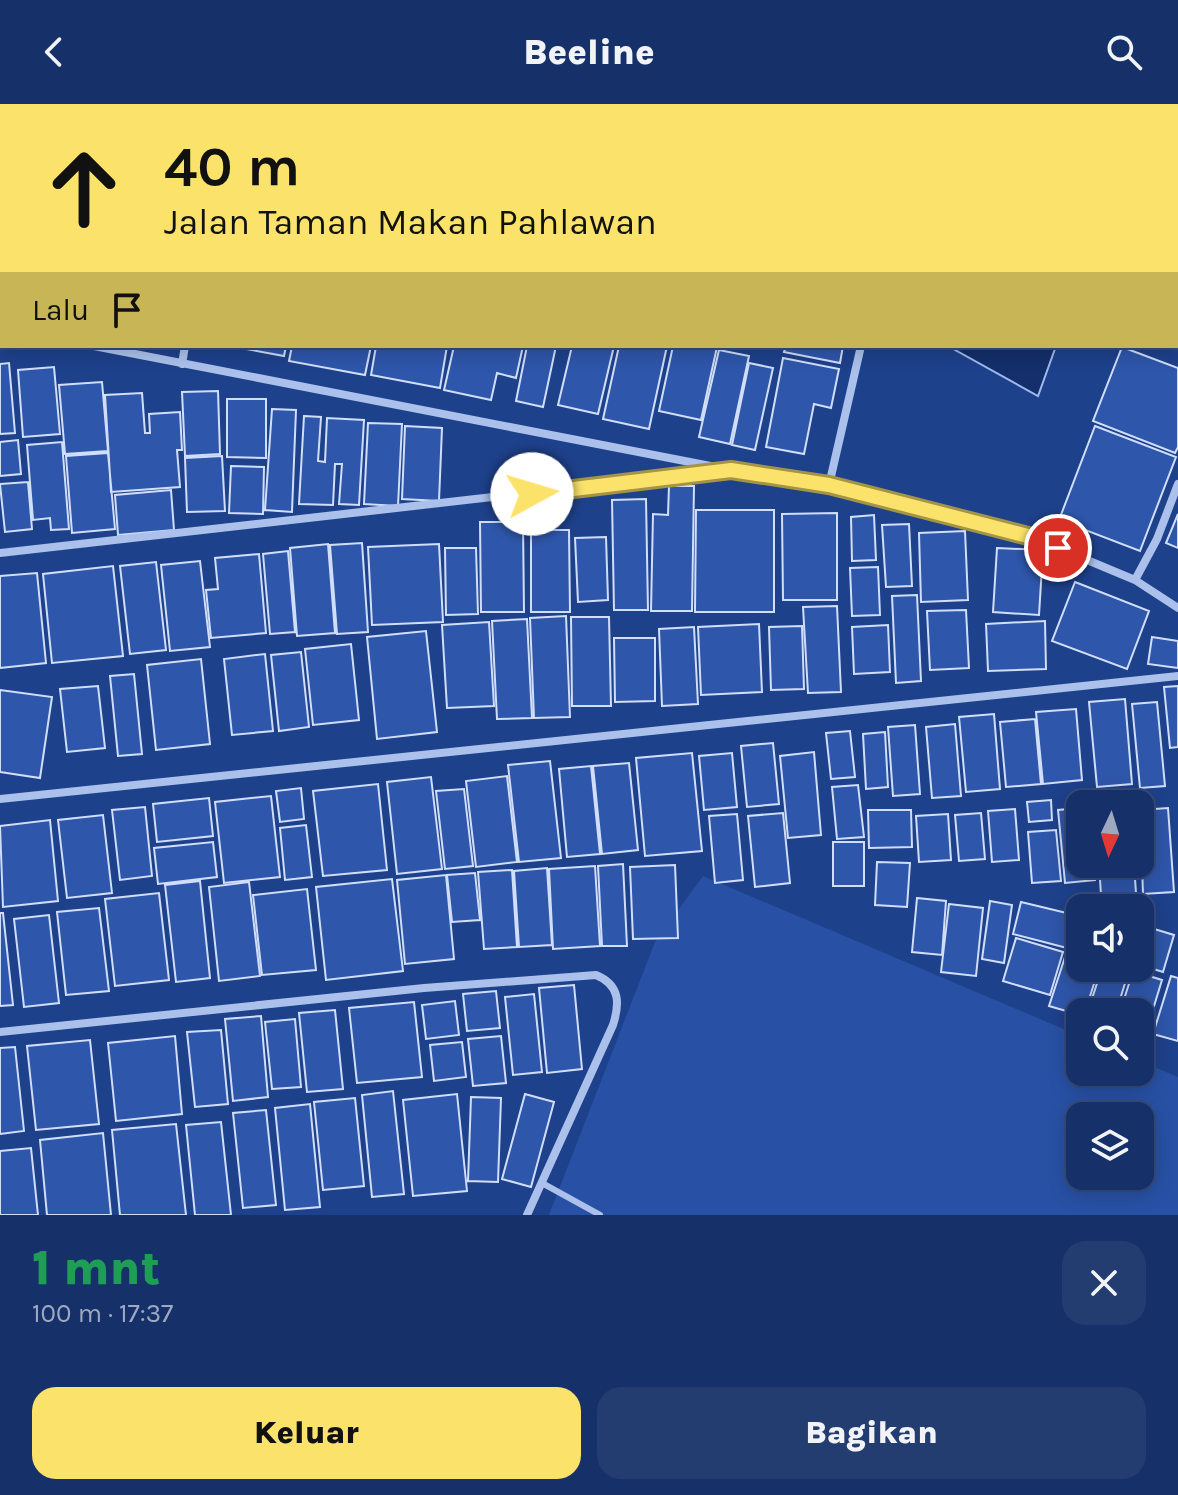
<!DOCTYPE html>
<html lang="id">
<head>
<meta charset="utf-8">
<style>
	body { margin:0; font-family:Karla,sans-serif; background:#233d71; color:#f1f3f6; height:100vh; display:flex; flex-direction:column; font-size:30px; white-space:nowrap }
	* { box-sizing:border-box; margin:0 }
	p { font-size:26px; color:#9ea9c0 }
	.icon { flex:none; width:44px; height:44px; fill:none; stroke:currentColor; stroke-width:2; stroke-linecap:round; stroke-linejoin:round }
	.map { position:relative; height:1111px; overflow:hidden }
	.panel { display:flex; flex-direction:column; background:#163169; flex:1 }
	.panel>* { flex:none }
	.banner { position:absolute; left:0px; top:0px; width:1178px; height:244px; box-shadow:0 4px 20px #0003,0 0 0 2px #354c7d; background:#fbe36b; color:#111; overflow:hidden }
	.needle { width:52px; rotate:184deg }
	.fabs { position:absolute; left:1066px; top:686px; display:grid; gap:16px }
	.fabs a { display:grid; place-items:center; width:88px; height:88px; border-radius:16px; background:#163169; box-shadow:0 4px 20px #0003,0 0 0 2px #354c7d; font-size:40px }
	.pin { position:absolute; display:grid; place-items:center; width:68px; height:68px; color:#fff; margin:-34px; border:4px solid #fff; border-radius:50%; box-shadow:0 2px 8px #0007 }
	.me { position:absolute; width:88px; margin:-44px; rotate:84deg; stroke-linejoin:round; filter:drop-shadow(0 0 6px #0008) }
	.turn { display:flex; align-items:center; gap:28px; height:168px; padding:0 32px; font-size:36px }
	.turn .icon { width:104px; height:104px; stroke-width:2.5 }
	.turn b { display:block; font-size:56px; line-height:68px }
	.then { display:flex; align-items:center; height:76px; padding:0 32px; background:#0003; gap:16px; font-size:30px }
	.round { display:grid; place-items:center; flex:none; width:84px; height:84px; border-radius:24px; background:#233d71 }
	.head { display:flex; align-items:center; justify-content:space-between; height:136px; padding:0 32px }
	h1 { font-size:48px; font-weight:800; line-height:60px; color:#1e9e55 }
	.action { display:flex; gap:16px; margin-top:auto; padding:16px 32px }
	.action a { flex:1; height:92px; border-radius:24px; background:#fbe36b; color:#111; font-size:32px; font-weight:800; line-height:92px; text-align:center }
	.action a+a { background:#233d71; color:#f1f3f6 }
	header { display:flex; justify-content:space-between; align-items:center; height:104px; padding:0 32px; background:#163169; font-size:36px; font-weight:800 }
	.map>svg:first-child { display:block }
	.green { fill:#2851a5; fill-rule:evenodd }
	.water { fill:#142f6b; stroke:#9fbaee; stroke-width:2 }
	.building { fill:#2e56aa; stroke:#d1def9; stroke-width:2 }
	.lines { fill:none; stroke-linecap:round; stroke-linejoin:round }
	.lane { stroke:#abc1ec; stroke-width:6 }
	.street { stroke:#abc1ec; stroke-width:8 }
	.route-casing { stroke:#a39446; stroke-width:20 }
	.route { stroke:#fbe36b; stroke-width:14 }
</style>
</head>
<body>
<header><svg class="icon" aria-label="back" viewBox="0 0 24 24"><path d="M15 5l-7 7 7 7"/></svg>Beeline<svg class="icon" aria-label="search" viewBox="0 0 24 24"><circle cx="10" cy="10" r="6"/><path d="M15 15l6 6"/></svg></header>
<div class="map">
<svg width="1178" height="1111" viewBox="0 0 1178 1111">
	<rect width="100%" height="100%" fill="#1e418c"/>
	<path class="green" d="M703 772 1080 932V968H1140V957L1178 973V1111H549L655 838ZM1080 1012H1140V1072H1080Z"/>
	<path class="water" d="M948 242H1056L1038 292Z"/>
	<path class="building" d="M247 242H286L284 252 246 245Z
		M292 242H371L365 271 289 257Z
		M376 242H447L440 284 371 271Z
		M454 242H523L516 274 497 269 491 296 444 286Z
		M527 242H556L543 303 516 297Z
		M572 242H614L598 310 558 301Z
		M619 242H667L649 325 603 315Z
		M673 242 717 243 701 316 659 307Z
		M786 242H843L840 259 784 248Z
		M1122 243 1178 264V343L1175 349 1093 317Z
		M719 246 749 252 730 340 699 333Z
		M783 254 839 265 831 304 814 300 804 350 766 343Z
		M9 259 15 329 0 330V260Z
		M749 259 773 264 755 346 732 341Z
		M54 263 60 330 23 333 18 266Z
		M102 278 108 347 65 350 59 281Z
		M218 287 220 350 185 352 182 288Z
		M142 289 145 329H150L149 310 180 308 182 346H177L180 383 111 388 105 291Z
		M227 295H266V354L227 353Z
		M272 305 296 306 292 408 265 406Z
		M304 312 321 313 318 357 325 358 327 314 364 316 359 401 339 400 342 360H335L333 401 299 400Z
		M368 319 402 320 398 402 364 400Z
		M405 322 442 324 439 397 402 395Z
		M1095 322 1176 353 1140 447 1059 416Z
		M18 336 21 370 0 372V338Z
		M62 338 69 425 51 426 50 414 33 416 27 341Z
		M108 349 115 425 72 429 66 352Z
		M222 352 225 407 187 408 185 354Z
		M231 362 264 363 263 410 229 409Z
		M28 378 32 425 5 428 0 380Z
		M669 382H694L692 507H651L653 410 668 411Z
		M171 386 174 426 118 431 115 391Z
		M646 395 648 506H614L612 396Z
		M696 406H774V508H695Z
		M837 409V496H783L782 410Z
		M1178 410V444L1166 439Z
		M874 411 876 456 852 457 851 413Z
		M480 418H523L524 508H481Z
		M909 420 912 482 886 483 882 421Z
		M531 426H569L570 508H531Z
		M965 427 968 496 921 498 919 429Z
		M606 433 608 496 578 498 575 434Z
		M362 439 368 528 337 530 330 441Z
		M328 440 335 529 297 532 290 444Z
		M439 440 443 518 372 521 368 443Z
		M445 444H476L478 510 446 511Z
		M997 444 1043 446 1039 511 993 508Z
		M288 447 295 528 270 530 263 450Z
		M259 450 266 529 211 534 206 486 218 485 215 454Z
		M200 457 210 543 170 547 161 461Z
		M156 458 166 546 130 550 120 462Z
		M113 462 123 552 52 559 43 470Z
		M878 463 880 511 852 512 850 464Z
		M37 469 46 559 0 564V472Z
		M1075 478 1149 507 1127 565 1052 537Z
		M917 491 921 577 896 579 892 492Z
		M837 502 841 588 808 589 803 503Z
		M966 506 969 564 930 566 927 507Z
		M566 512 570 613 534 614 530 514Z
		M571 513H609L611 602H572Z
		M527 515 532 614 497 615 492 517Z
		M1045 517 1046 565 988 567 986 520Z
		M489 518 494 602 447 604 442 521Z
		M759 520 762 588 701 591 698 523Z
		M888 521 890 568 854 570 852 523Z
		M802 522 804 585 771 586 769 523Z
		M694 523 698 600 662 602 659 525Z
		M426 527 437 628 377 635 367 533Z
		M1152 533 1178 537V564L1148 560Z
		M614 534H655V597L615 598Z
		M351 540 359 616 313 621 305 545Z
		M301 548 309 623 279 627 271 551Z
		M265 550 273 627 232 631 224 555Z
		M201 555 210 640 156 646 147 561Z
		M134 570 142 650 118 652 110 572Z
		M98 582 105 644 67 648 60 585Z
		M1178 582V643L1170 644 1164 583Z
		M0 586 52 593 40 674 0 668Z
		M1125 595 1132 680 1097 683 1089 598Z
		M1157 598 1165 682 1140 684 1132 600Z
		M1076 605 1082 676 1043 680 1036 608Z
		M994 610 1000 685 966 688 959 613Z
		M1035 615 1041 680 1006 683 1000 618Z
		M955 620 961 692 932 694 926 623Z
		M915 621 920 690 893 692 888 623Z
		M850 627 855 673 831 675 826 629Z
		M885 628 888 683 866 685 863 630Z
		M773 639 779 700 747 703 741 642Z
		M814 648 821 731 788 734 780 652Z
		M692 649 702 747 645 752 636 654Z
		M732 649 737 703 704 706 699 652Z
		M550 657 561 754 519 758 508 661Z
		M629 659 638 746 602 750 593 662Z
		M591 662 600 750 567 753 559 665Z
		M507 672 517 758 476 763 466 677Z
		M431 673 442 765 397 770 387 678Z
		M378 680 387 766 323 772 313 687Z
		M858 681 864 733 837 735 832 683Z
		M301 684 304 715 280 718 276 687Z
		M464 685 473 762 445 765 436 687Z
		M271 692 280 773 224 779 215 698Z
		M209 694 213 732 157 738 153 700Z
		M1051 696 1052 716 1029 718 1027 698Z
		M145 703 152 772 120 776 112 706Z
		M1080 704V760H1094L1095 776 1065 779 1058 706Z
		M1168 704 1174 788 1143 790 1140 706Z
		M1015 705 1019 756 992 758 988 707Z
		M868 706H911L912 743 869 744Z
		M783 709 790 779 755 783 748 712Z
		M981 709 985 755 959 757 955 711Z
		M737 710 743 776 715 779 709 712Z
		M948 710 951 756 919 758 916 712Z
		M103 711 112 789 67 794 58 716Z
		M50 716 58 797 3 803 0 722Z
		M306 721 312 773 285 776 280 724Z
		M1056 726 1061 777 1032 779 1028 728Z
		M213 738 217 773 158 780 154 744Z
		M833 738H864V782H833Z
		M877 758 910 759 907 803 875 801Z
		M623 760 627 842H602L598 762Z
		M1099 760H1134L1136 789 1101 791Z
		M675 761 678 834 633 835 630 763Z
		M595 762 600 842 553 845 549 765Z
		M547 764 552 841 519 843 514 767Z
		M512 766 517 843 484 845 478 768Z
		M475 769 480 816 452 818 447 771Z
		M446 771 454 855 405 860 397 776Z
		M392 775 403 867 326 876 316 783Z
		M200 777 210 874 176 878 165 781Z
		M249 778 260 872 219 877 209 783Z
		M307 785 316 866 262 871 253 791Z
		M159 789 169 876 115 882 105 795Z
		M917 794 946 797 942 851 912 848Z
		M990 797 1012 801 1004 859 982 855Z
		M1021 798 1075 811 1067 844 1013 830Z
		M949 800 983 804 976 872 941 868Z
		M99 804 109 887 66 891 57 808Z
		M0 809H3L13 901 0 902Z
		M49 811 59 899 24 903 14 815Z
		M1080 812V851L1069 847Z
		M1141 821 1174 831 1163 868 1140 861Z
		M1016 834 1063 848 1050 891 1003 877Z
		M1066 850 1080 854V864H1099L1085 908H1080V911L1049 902Z
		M1102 864 1128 870 1116 908 1088 907Z
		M1133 867 1162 876 1147 925 1140 923V908H1120Z
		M1171 872 1178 874V937L1153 930Z
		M574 881 582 965 547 969 539 884Z
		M496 887 500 924 467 927 463 890Z
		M534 890 542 968 513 971 505 893Z
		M455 897 459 931 426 935 422 901Z
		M414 898 422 973 357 979 349 904Z
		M335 906 343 985 307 988 299 909Z
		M261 912 268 993 233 997 225 915Z
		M295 915 301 983 272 985 265 918Z
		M221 926 228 1000 195 1003 187 928Z
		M175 932 182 1010 116 1017 108 939Z
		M501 932 506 979 473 982 468 935Z
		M90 936 99 1020 36 1026 27 942Z
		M462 938 466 973 434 977 430 941Z
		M15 943 24 1027 0 1030V944Z
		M393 987 404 1090 372 1093 362 991Z
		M457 990 467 1087 413 1092 403 996Z
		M525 990 554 998 531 1083 502 1075Z
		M471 993 501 994 498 1078 468 1077Z
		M355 994 364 1082 323 1086 314 998Z
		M310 1000 320 1103 285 1106 275 1004Z
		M266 1006 276 1101 243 1104 233 1009Z
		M221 1018 231 1111H195L186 1021Z
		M176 1020 186 1111H120L112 1026Z
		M103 1029 111 1111H47L40 1036Z
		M31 1044 38 1111H0V1047Z"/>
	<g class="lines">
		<path class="lane" d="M542 1079 600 1111"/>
		<path class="street" d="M200 0 209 2
			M224 0V2
			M0 223H2
			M94 242 731 366 829 381 1032 433 1135 476 1178 504
			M182 260 185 242
			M829 381 861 242
			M0 449 722 367
			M1135 476 1157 435 1178 380
			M0 695 1178 572
			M0 928 424 884 596 871C620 881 620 899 613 921L527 1111"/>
	</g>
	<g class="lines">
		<defs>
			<path id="route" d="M532 390 731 366 829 381 1032 433 1058 444"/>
		</defs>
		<use href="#route" class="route-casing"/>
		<use href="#route" class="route"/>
	</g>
</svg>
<div class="fabs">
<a><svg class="needle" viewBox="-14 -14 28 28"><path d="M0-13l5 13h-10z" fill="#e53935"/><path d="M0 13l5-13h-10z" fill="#9ea9c0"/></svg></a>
<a><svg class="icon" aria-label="sound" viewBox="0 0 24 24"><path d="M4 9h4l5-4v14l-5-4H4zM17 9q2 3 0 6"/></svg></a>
<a><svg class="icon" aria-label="search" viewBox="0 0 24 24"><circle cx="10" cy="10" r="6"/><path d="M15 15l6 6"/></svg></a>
<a><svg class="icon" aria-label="layers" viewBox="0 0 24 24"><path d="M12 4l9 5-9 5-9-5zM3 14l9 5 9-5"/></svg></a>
</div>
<div class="pin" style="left:1058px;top:444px;background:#d93025"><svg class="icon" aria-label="arrive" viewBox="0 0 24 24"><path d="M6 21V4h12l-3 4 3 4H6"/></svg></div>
<svg class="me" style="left:532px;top:390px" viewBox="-20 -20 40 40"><circle r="19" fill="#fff"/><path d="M0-13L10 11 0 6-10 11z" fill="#fbe36b"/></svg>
<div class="banner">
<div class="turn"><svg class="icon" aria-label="ahead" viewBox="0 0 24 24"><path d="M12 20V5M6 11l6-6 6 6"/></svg><div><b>40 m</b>Jalan Taman Makan Pahlawan</div></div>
<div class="then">Lalu<svg class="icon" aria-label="arrive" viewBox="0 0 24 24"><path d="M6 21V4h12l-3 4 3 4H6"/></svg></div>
</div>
</div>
<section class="panel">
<div class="head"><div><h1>1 mnt</h1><p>100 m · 17:37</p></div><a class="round"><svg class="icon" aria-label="close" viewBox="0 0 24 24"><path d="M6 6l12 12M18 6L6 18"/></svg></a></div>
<div class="action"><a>Keluar</a><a>Bagikan</a></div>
</section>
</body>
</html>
